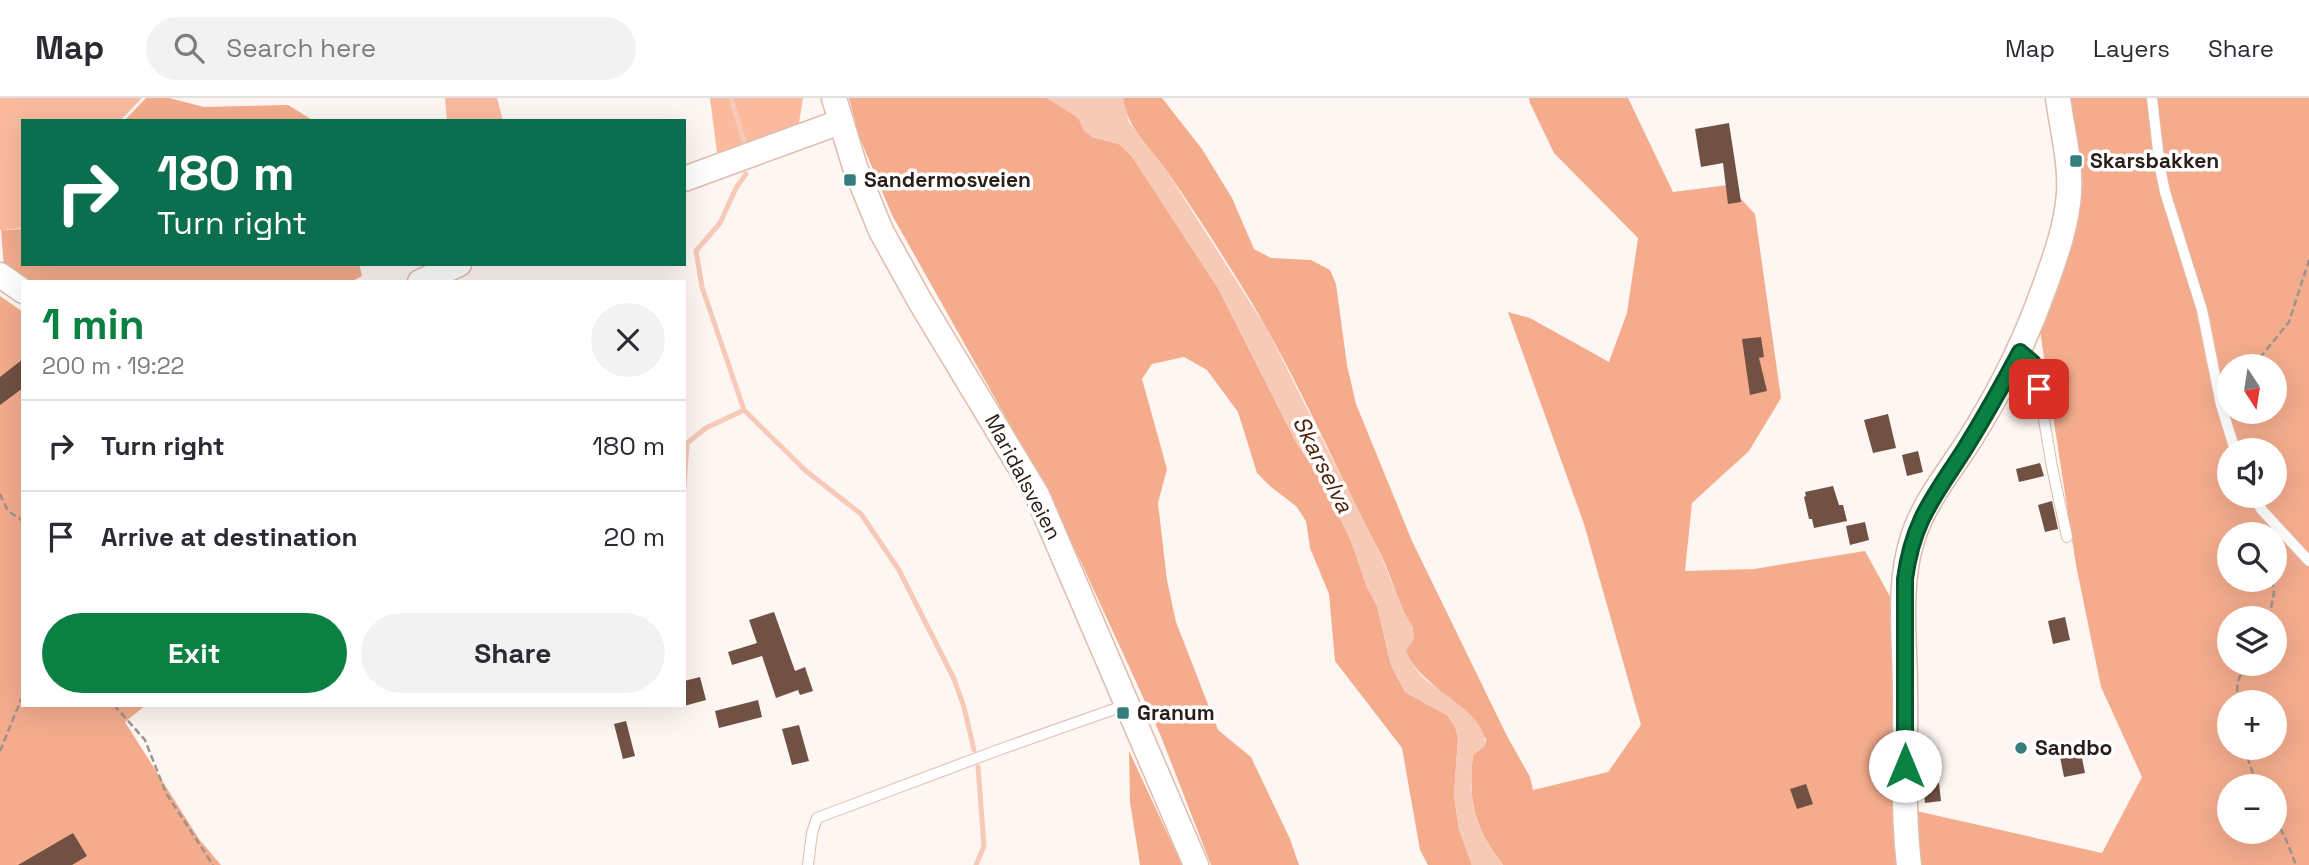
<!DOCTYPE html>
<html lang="en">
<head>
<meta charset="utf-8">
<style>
	body { margin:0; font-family:"Space Grotesk",sans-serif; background:#f2f2f3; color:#2b2b33; height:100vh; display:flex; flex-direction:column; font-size:26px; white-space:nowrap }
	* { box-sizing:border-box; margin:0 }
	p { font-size:23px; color:#7c7c81 }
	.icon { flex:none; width:38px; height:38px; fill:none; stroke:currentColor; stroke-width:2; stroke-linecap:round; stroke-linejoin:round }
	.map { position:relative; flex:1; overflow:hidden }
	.sheet { position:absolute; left:21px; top:182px; width:665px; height:427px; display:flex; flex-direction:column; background:#fff; border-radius:0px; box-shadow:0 7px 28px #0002 }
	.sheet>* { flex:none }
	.top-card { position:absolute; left:21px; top:21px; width:665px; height:147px; border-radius:0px; box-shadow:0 7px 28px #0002; background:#0b6e4f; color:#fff; overflow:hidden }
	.needle { width:46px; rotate:168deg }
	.fabs { position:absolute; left:2217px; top:256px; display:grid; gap:14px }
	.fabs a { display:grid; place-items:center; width:70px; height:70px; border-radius:50%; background:#fff; box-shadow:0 7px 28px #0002; font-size:35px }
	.pin { position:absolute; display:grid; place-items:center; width:60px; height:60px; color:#fff; margin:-30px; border-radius:14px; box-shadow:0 4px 10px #0006 }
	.me { position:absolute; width:77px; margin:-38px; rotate:0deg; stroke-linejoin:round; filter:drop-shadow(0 0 5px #0008) }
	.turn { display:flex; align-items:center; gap:24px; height:147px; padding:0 21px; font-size:32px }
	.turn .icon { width:91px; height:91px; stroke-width:2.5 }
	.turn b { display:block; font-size:49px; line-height:60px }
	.round { display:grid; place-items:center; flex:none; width:74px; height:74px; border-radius:37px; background:#f2f2f3 }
	.overview { display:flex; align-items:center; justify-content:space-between; height:119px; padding:0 21px }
	h1 { font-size:42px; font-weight:600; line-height:52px; color:#0b8043 }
	.action { display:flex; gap:14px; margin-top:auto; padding:14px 21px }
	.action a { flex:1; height:80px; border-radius:42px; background:#0b8043; color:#fff; font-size:28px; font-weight:600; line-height:80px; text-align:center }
	.action a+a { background:#f2f2f3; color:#2b2b33 }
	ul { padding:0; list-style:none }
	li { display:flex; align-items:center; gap:21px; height:91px; padding:0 21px; border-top:2px solid #e1e1e2 }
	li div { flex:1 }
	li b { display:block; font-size:26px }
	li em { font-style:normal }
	header { display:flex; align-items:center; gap:42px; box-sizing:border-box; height:98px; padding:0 35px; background:#fff; border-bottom:2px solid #e1e1e2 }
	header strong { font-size:33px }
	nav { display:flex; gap:38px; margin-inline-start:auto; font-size:24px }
	.search { width:490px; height:63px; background:#f2f2f3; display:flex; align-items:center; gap:18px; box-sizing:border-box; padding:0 24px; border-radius:38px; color:#7c7c81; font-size:26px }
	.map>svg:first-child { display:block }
	.green { fill:#fbba9e }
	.forest { fill:#f4ac8d; fill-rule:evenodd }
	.water { fill:#f6cab7 }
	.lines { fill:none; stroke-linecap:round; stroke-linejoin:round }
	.stream { stroke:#f6cab7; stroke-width:5 }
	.building { fill:#705143 }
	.service-casing { stroke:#e0bbac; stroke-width:12 }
	.tertiary-casing { stroke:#e0bbac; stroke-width:27 }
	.path { stroke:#9d938e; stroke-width:2.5; stroke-dasharray:7 3.5; stroke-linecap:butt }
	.service { stroke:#fff; stroke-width:10 }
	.tertiary { stroke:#fff; stroke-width:24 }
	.route-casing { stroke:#07532c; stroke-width:18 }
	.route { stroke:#0b8043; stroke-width:12 }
	.poi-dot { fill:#357e7e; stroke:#fff; stroke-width:2.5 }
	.labels { text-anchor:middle; stroke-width:7; stroke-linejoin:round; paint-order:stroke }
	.poi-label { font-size:21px; font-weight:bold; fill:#2b1d17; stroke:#fff; text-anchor:start }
	.street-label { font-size:21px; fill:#2b1d17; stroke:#fff }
	.water-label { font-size:23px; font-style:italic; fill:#4b1f08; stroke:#fff }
</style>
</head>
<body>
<header>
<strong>Map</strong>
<div class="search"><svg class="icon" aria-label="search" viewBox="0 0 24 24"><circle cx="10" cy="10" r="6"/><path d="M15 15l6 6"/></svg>Search here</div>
<nav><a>Map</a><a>Layers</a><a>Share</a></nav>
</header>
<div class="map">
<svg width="2309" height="767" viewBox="0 0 2309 767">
	<rect width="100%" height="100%" fill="#fdf6f2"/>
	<path class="green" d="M0 0H142L120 23H23V130L0 132Z
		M445 0H497L503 23H447Z
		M710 0H803L798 31 717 55Z"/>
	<path class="forest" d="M146 0H169L204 9 288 7 314 23H124Z
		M849 0H1047L1079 20 1084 32 1092 39 1119 46 1131 57 1218 190 1296 344 1319 379 1350 440 1367 489 1377 508 1391 567 1405 594 1447 617 1455 628 1458 640 1454 698 1459 731 1472 767H1428L1420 752 1402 650 1335 563 1329 496 1310 450 1306 423 1296 408 1271 389 1257 375 1238 314 1207 272 1184 259 1152 266 1142 281 1167 371 1158 405 1167 482 1176 524 1218 632 1251 659 1290 741 1299 767H1211L1160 636 1081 464 1032 366 892 117 859 38Z
		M1123 0H1162L1202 51 1232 100 1254 151 1271 160 1311 162 1330 172 1336 186 1347 267 1356 306 1412 443 1507 638 1530 679 1533 692 1608 674 1641 627 1584 426 1508 214 1530 220 1609 264 1627 215 1638 140 1554 55 1530 5 1529 0H1628L1673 94 1728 87 1755 116 1781 300 1749 353 1692 405 1685 473 1754 471 1865 453 1894 506 1892 705 1912 712 2102 755 2142 679 2101 589 2076 467 2040 233 2039 215 2083 86 2071 0H2309V767H1503C1474 729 1468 704 1473 657L1485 647 1486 641C1471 625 1456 609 1440 593 1426 580 1413 571 1405 552L1413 530C1398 508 1393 481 1381 457 1335 370 1296 276 1244 192 1220 153 1195 114 1169 76 1152 52 1127 31 1123 0ZM2230 268H2275V313H2230ZM2230 352H2275V397H2230ZM2230 436H2275V481H2230ZM2230 520H2275V565H2230ZM2230 604H2275V649H2230ZM2230 688H2275V733H2230Z
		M23 131V166H359L362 178 351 184H29L4 169 1 132Z
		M0 198 23 214V607H146L125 624 199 741 221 767H0Z
		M1129 653 1182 767H1140L1130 704Z"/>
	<path class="water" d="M1047 0H1123L1129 24 1168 75 1267 231 1382 460 1402 510 1413 530 1414 542 1406 552C1410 563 1415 572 1424 580 1442 597 1488 619 1485 648L1473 657C1468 705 1474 729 1503 767H1472L1459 731 1454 698 1458 640 1455 628 1447 617 1405 594 1391 567 1377 508 1367 489 1350 440 1319 379 1296 344 1218 190 1131 57 1119 46 1092 39 1084 33 1078 20Z"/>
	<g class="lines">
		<path class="stream" d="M731 0 744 43
			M746 76 736 90 720 125 696 153 702 189 744 312 806 373 861 416 899 472 954 581 964 609 974 652
			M684 389 687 345 706 330 744 312
			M976 767 984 748 978 669"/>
	</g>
	<path class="building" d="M1729 25 1741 104 1728 106 1723 65 1701 69 1695 31Z
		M1761 239 1764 259 1759 260 1767 293 1750 297 1742 241Z
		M23 261V290L0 307V279Z
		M2019 285 2031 288 2027 305 2012 300Z
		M1888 316 1896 350 1873 355 1864 322Z
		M1918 353 1923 374 1907 378 1902 357Z
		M2040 365 2044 378 2019 384 2016 371Z
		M1833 388 1839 407H1843L1847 423 1814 430 1812 421H1809L1804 399 1806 398 1805 394Z
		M2052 403 2058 431 2045 434 2038 407Z
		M1865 424 1869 442 1850 447 1846 428Z
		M774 514 795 573 805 569 813 593 800 597 798 592 776 600 762 558 732 567 728 554 757 545 749 522Z
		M2065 519 2070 542 2053 546 2048 523Z
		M700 579 706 602 684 608V583Z
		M758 602 762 619 719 630 715 613Z
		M626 623 635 658 623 661 614 626Z
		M799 627 809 663 792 667 782 631Z
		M2079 645 2085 675 2064 679 2058 649Z
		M1939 685 1941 703 1925 705 1923 687Z
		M1806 686 1813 706 1797 711 1790 691Z
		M73 735 87 758 72 767H18Z"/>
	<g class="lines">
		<defs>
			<path id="service" d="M2152 0 2160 70 2165 94 2202 212 2221 307 2235 352
				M2020 254 2028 260 2036 274 2052 369 2067 439
				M2253 397 2261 411 2309 463
				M808 767 812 735 817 720 1001 651 1126 607"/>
			<path id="tertiary" d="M834 0 855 69 881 133 921 205 1037 397 1196 767
				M684 81 840 24
				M0 177 23 193
				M420 184 459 166
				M1909 767C1902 709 1906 650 1905 592 1905 543 1897 487 1913 439 1926 399 1956 366 1977 330 2006 283 2029 234 2047 182 2057 154 2067 125 2069 95 2071 64 2062 31 2058 0"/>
		</defs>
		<use href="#service" class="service-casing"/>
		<use href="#tertiary" class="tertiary-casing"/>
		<path class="path" d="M2253 268 2289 224 2309 162
			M0 396 8 413 23 423
			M2269 520 2274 495 2272 481
			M2236 604 2238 583 2246 565
			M114 607 145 642 166 695 213 767
			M2244 649 2257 688
			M0 653 23 597
			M2275 721 2285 739 2296 767"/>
		<use href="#service" class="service"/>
		<use href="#tertiary" class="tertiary"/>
	</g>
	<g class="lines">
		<defs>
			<path id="route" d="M1905 668V481C1913 421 1935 398 1966 349 1985 318 2003 286 2020 254L2033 265 2039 291"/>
		</defs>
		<use href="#route" class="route-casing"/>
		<use href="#route" class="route"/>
	</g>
	<g class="poi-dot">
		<rect x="2069" y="56" width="14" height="14" rx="3.5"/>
		<rect x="843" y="75" width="14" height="14" rx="3.5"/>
		<rect x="1116" y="608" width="14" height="14" rx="3.5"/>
		<circle cx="2021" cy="650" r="7"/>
	</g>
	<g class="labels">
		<g class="poi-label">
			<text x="2090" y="70">Skarsbakken</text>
			<text x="864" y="89">Sandermosveien</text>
			<text x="1137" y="622">Granum</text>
			<text x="2035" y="657">Sandbo</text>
		</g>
		<g class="street-label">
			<text transform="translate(1023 379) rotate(62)" y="7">Maridalsveien</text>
		</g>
		<g class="water-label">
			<text transform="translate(1323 366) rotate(63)" y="8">Skarselva</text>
		</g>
	</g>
</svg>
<div class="fabs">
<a><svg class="needle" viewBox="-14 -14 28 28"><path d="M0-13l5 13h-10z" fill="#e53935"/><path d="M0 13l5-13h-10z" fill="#7c7c81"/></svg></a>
<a><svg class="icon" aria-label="sound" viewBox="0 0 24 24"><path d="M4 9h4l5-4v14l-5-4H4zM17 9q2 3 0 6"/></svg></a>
<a><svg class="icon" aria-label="search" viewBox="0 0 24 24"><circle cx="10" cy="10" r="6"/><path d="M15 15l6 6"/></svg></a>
<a><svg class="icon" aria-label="layers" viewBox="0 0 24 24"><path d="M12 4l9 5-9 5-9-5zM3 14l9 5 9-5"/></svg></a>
<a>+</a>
<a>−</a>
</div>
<div class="pin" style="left:2039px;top:291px;background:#d93025"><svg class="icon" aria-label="arrive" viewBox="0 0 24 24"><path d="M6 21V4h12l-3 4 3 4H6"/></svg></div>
<svg class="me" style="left:1905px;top:668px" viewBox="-20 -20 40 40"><circle r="19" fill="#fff"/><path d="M0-13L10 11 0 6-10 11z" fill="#0b8043"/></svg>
<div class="top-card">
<div class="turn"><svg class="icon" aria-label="right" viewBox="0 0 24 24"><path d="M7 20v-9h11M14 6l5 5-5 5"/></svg><div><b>180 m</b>Turn right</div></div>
</div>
<section class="sheet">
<div class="overview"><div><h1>1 min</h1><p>200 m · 19:22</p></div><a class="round"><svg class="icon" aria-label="close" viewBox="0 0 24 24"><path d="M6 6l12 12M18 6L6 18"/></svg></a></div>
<ul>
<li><svg class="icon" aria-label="right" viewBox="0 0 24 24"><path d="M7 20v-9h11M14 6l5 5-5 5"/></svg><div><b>Turn right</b></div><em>180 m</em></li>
<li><svg class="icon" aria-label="arrive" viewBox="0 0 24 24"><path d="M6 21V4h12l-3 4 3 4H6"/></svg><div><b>Arrive at destination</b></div><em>20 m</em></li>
</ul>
<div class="action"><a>Exit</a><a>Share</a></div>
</section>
</div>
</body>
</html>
